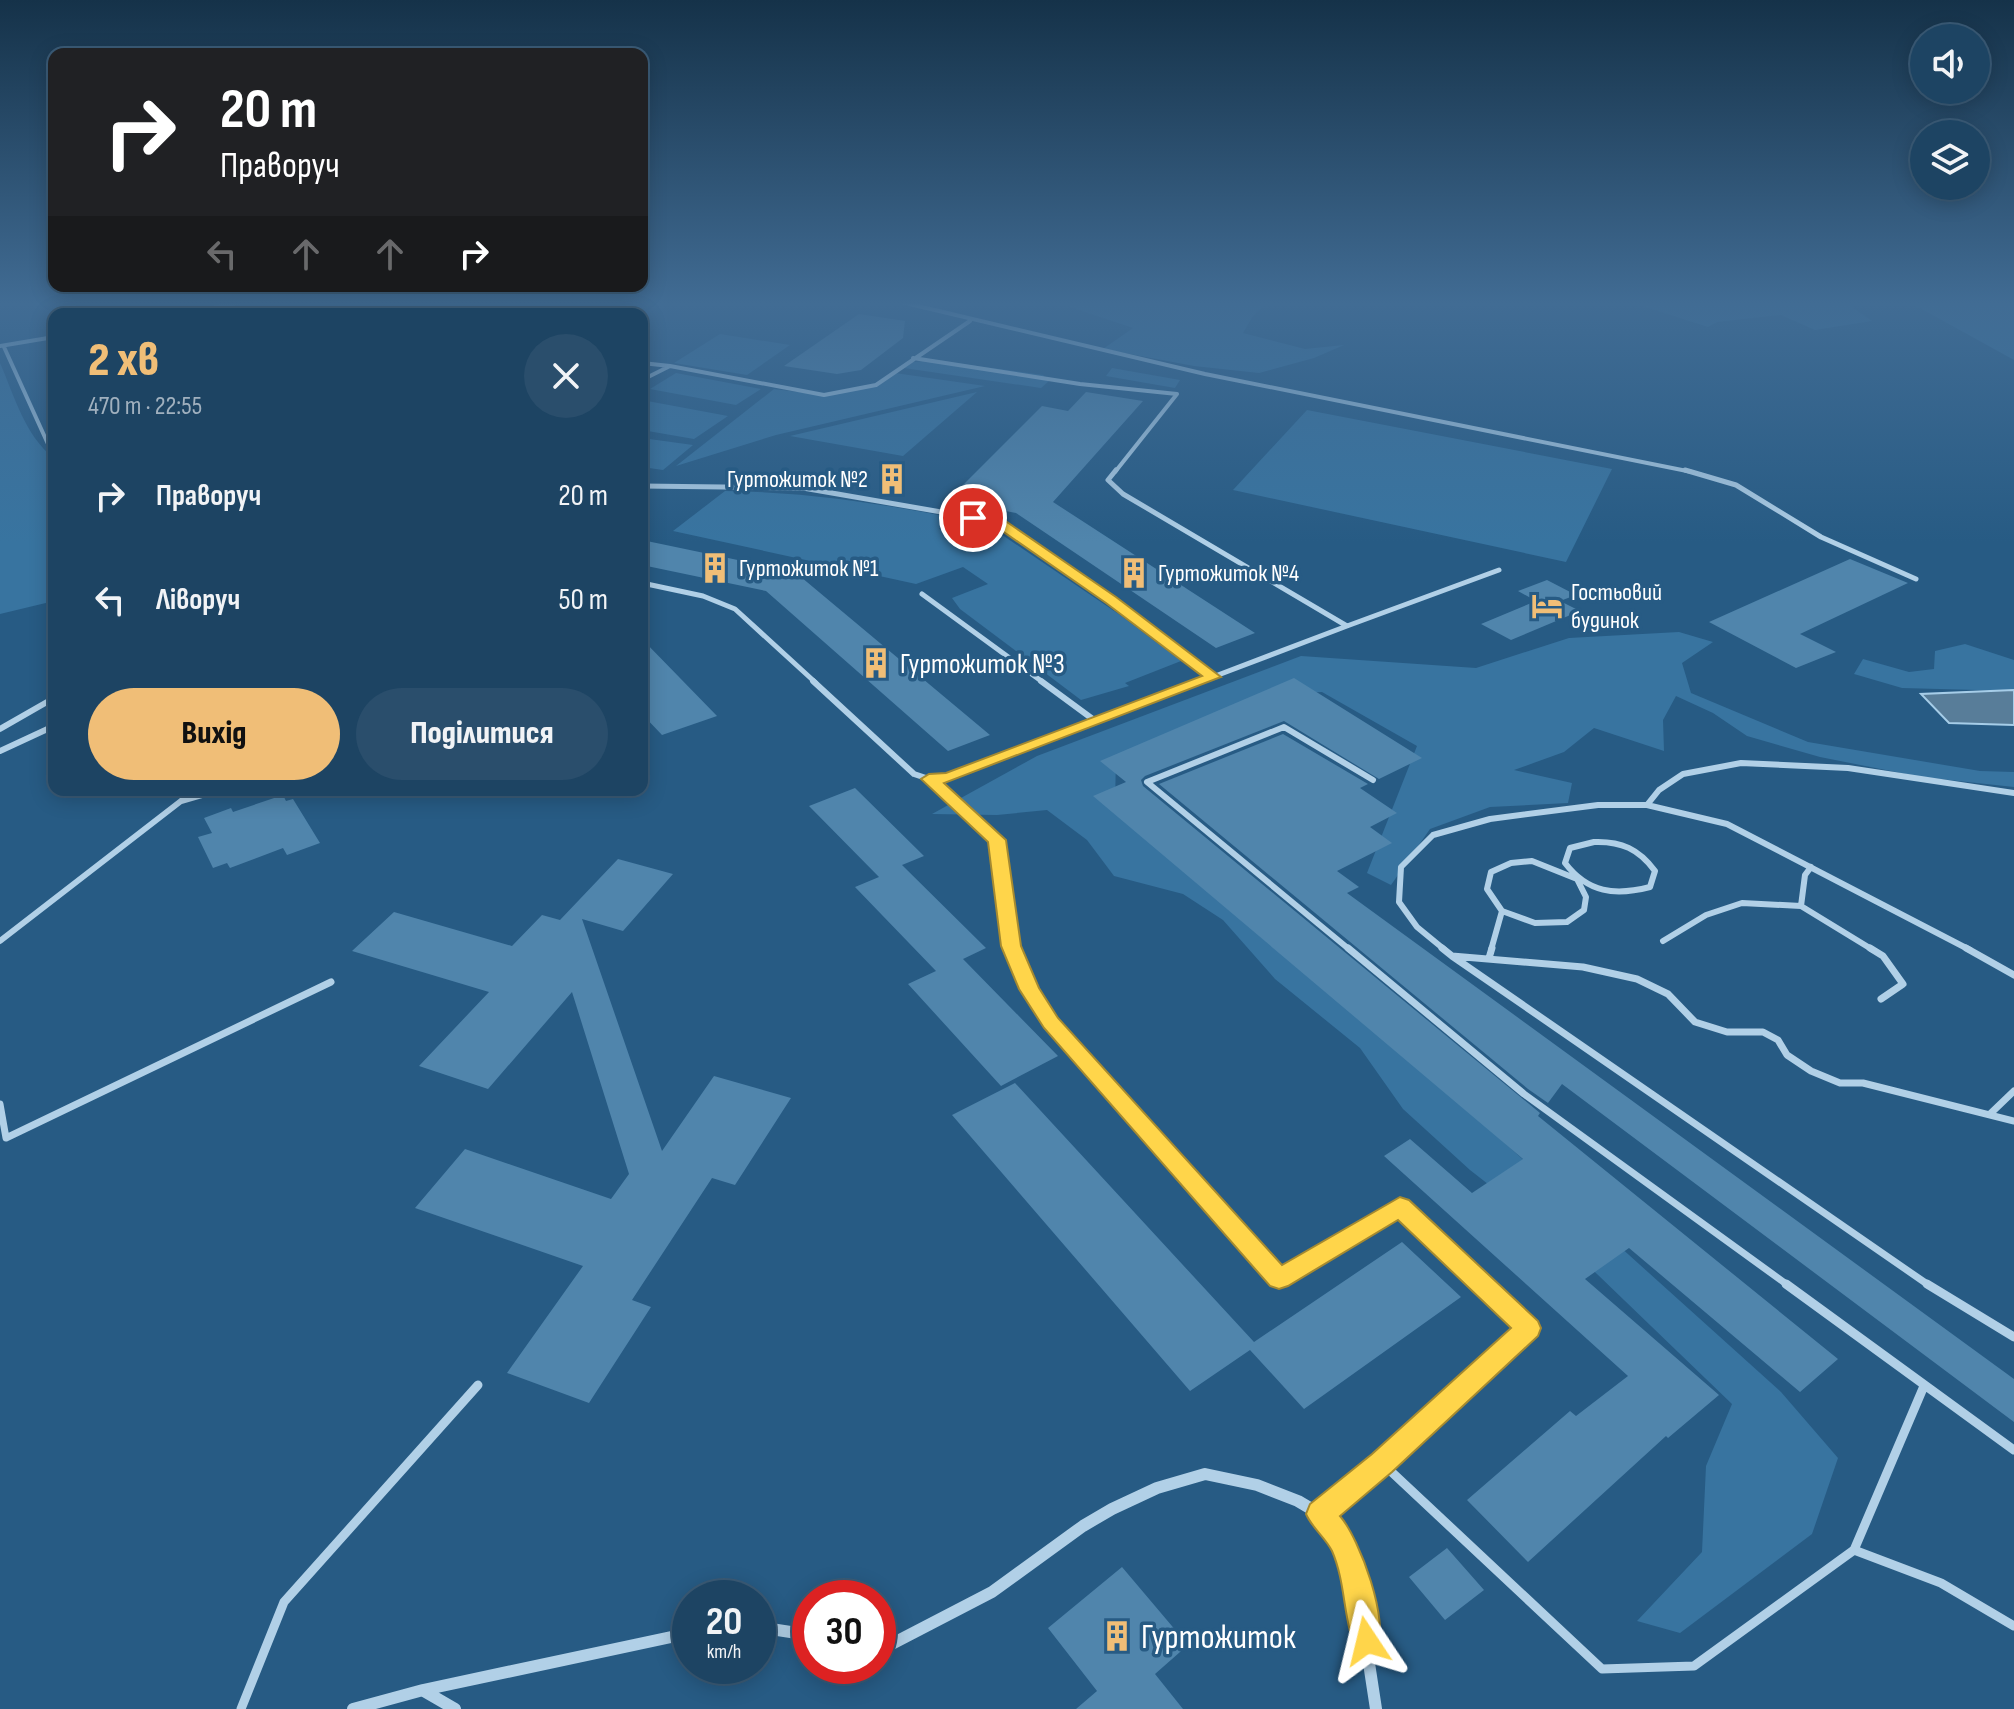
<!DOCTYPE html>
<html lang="uk">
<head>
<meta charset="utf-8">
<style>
	body { margin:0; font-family:"Sofia Sans Condensed",sans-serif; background:#2a4e6c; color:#f1f3f6; height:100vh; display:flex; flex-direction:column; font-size:30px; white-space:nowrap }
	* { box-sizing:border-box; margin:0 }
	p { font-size:26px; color:#a0b0be }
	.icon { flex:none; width:44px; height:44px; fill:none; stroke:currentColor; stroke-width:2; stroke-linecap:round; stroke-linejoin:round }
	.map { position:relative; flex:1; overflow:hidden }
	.sheet { position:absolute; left:48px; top:308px; width:600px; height:488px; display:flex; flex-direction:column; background:#1d4463; border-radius:16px; box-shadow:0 4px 20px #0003,0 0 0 2px #3b5c78 }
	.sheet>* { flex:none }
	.hud { position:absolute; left:48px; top:48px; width:600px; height:244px; border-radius:16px; box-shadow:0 4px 20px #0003,0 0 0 2px #3b5c78; background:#202124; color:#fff; overflow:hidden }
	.tools { position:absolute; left:1910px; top:24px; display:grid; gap:16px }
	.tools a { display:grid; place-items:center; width:80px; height:80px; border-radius:50%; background:#1d4463; box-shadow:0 4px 20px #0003,0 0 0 2px #3b5c78; font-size:40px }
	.speed { position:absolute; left:672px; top:1580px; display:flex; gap:16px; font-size:40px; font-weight:700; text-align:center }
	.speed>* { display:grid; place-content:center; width:104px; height:104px; border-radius:50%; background:#1d4463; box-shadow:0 4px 20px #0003,0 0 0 2px #3b5c78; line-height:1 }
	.speed small { font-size:20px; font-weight:400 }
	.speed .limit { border:12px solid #d22; background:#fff; color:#111 }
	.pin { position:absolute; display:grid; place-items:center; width:68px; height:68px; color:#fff; margin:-34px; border:4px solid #fff; border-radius:50%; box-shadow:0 2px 8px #0007 }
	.me { position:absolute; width:88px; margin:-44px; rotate:350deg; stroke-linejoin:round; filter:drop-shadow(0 0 6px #0008) }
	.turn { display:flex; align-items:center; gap:28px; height:168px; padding:0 40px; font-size:36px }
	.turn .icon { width:104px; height:104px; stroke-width:2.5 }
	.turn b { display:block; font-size:56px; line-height:68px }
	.lanes { display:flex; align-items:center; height:76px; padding:0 40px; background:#0003; justify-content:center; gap:40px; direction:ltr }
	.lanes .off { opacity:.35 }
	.round { display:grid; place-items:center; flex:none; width:84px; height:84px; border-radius:42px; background:#2a4e6c }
	.summary { display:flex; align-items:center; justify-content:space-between; height:136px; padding:0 40px }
	h1 { font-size:48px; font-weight:800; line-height:60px; color:#f0be77 }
	.primary-button { display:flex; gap:16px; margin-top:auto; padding:16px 40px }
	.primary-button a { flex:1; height:92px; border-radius:48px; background:#f0be77; color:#111; font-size:32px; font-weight:800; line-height:92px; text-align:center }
	.primary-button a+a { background:#2a4e6c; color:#f1f3f6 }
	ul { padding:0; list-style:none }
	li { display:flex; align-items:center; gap:24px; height:104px; padding:0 40px }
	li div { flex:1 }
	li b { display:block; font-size:30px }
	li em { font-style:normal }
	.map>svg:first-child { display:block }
	.green { fill:#3874a0 }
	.water { fill:#587d99; stroke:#a6cde8; stroke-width:2 }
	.building { fill:#5085ac }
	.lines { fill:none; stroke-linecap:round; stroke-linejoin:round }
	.lane-far4 { stroke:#b1d0e7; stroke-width:4 }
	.lane-far3 { stroke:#b1d0e7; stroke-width:5 }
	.lane-far2 { stroke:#b1d0e7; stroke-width:6 }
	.lane-far1 { stroke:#b1d0e7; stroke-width:7 }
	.lane { stroke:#b1d0e7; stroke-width:9 }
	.street { stroke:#b1d0e7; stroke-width:12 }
	.route { fill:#ffd54a; stroke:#a68a30; stroke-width:2 }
	.labels { text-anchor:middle; stroke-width:7; stroke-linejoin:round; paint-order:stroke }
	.far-poi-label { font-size:24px; fill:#fff; stroke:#275b84; text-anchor:start }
	.poi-label { font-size:28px; fill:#fff; stroke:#275b84; text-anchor:start }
	.near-poi-label { font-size:34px; fill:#fff; stroke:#275b84; text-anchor:start }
</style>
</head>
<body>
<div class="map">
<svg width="2014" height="1709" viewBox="0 0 2014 1709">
	<rect width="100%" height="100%" fill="#275b84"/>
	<path class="green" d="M1055 302H1165L1189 306 1202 302H1267L1253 316 1243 333 1305 349 1344 345 1314 358 1259 373 1194 366 1103 349 1133 328Z
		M1630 302H1845L1872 321 1815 330 1781 315 1717 322 1708 327Z
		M2014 302V360L1909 302Z
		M720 334 790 345 747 375 674 363Z
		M932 360 1043 375 1049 381 1041 388 904 368 913 362Z
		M0 363C14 395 25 436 54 458V601L0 614Z
		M1112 368 1180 380 1175 388 1106 376Z
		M676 373 761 389 736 405 650 389Z
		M895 373 985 386 776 435 676 466 774 389C816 395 858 398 895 373Z
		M977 392 903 456 790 436Z
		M642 400 728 416 694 439 642 430Z
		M1307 410 1612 469 1566 562 1233 490Z
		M642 438 693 445 663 470 642 467Z
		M725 491C804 492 872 502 949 517L939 529 976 535 986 524 1120 615 1181 661 1125 683 1129 686 1081 700 960 609 952 598 988 584 963 567 916 584 673 531Z
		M1679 632 1713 642 1682 663 1691 693 1808 742 1980 771 2014 772V787L1921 777 1820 757 1747 736 1713 713 1676 696 1663 720 1664 751 1594 728 1564 752 1514 770 1572 783 1568 803 1490 807 1430 829 1391 885 1367 873 1417 746 1322 692 1257 695 1116 756 1115 806 1345 999 1781 1392 1838 1458 1812 1534 1680 1633 1637 1621 1702 1552 1706 1466 1732 1404 1570 1248 1470 1170 1403 1109 1360 1048 1275 979 1223 920 1183 894 1114 876 1087 840 1047 810 997 815 932 814 1037 756 1301 656 1476 668 1569 638Z
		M1965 644 2014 660V691L1902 688 1854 674 1863 659 1909 672 1934 669 1935 651Z"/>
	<path class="water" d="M2014 690V725L1949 723 1921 694Z"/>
	<path class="building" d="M859 314 905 321 903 338 861 370 837 374 784 366Z
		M1086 392 1143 401 1053 502 1255 633 1216 648 1016 513 948 500 1042 406 1068 411Z
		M642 540 795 572 990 735 948 751 766 591 642 565Z
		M1850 559 1908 583 1800 634 1836 652 1796 668 1709 622Z
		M1547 580 1576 595 1560 601 1580 611 1511 640 1481 624 1536 601 1518 591Z
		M642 639 717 716 662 735 642 714Z
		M1294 678 1422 758 1379 779 1284 721 1145 776 1141 780 1143 786 1540 1113 1538 1116 1838 1359 1800 1392 1629 1248 1585 1279 1719 1395 1668 1438 1666 1436 1528 1562 1467 1500 1570 1411 1576 1416 1628 1376 1384 1156 1410 1139 1472 1193 1523 1159 1093 796 1126 782 1100 761Z
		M1283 734 1368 784 1360 788 1397 813 1370 827 1392 843 1337 871 1359 887 1347 893 2014 1379V1422L1562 1084 1548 1103 1528 1089 1159 784Z
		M855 788 924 856 902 865 986 948 963 959 1058 1056 1001 1086 908 984 936 971 855 887 879 877 809 806Z
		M283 795 286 801 293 799 320 843 287 855 283 848 230 868 227 863 213 868 198 837 212 833 204 818 231 808 233 812Z
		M618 859 673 874 623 931 582 919 662 1151 714 1076 791 1098 735 1185 712 1178 632 1300 651 1307 589 1403 507 1373 583 1266 415 1208 465 1149 611 1199 629 1174 572 992 488 1089 419 1066 489 992 352 951 394 912 512 946 542 915 560 920Z
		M1015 1083 1254 1342 1402 1242 1461 1297 1304 1409 1250 1350 1190 1391 952 1115Z
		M1447 1548 1484 1590 1445 1620 1409 1577Z
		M1122 1567 1188 1645 1155 1674 1183 1709H1076L1097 1691 1048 1628Z"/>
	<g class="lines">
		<path class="lane-far4" d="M901 302 1205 374 1692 472
			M178 314 243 302
			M0 346 54 337
			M4 347 48 444 54 447
			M913 358 1080 384 1177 394 1115 472
			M642 363 670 366
			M642 380 670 366 824 395 876 385 970 321"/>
		<path class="lane-far3" d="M1116 470 1108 480 1123 494 1347 626 1197 683
			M1685 470 1736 485 1821 537 1916 579
			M642 486 803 488 999 522 1111 600 1213 677
			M642 583 703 596 735 609 816 683
			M922 594 1044 683
			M1347 626 1499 570"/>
		<path class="lane-far2" d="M813 681 914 774 929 779 949 778 1202 681
			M1041 681 1094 720
			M0 729 54 698
			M0 751 54 726
			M929 779 997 840 1013 950
			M1647 805 1659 790 1683 774 1741 763 1848 768 2014 793
			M1594 842C1621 841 1639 849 1655 871L1650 887C1615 896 1588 893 1565 863L1570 848Z
			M1532 861 1577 879 1586 897 1584 910 1567 922 1535 923 1502 911 1487 889 1491 872 1511 863Z
			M1801 906 1805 875 1811 867
			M0 941 181 801 219 790
			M1663 941 1706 915 1742 903 1801 906 1873 950
			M1350 950 1147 782 1284 727 1373 780
			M1445 950 1417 927 1399 902 1401 867 1433 835 1490 819 1598 805H1647L1727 824 1970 950
			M1491 950 1502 911"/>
		<path class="lane-far1" d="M1012 948 1030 989 1051 1023 1279 1279 1400 1207 1485 1286
			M1348 948 1524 1094 1789 1286
			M1442 948 1452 956 1583 967 1637 979 1668 994 1695 1022 1727 1032H1763L1778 1040 1787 1055 1811 1071 1840 1083H1863L2014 1121
			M1870 948 1883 956 1903 984 1881 999
			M1966 948 2014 975
			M1452 956 1930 1286
			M1489 958 1492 948
			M0 1104 6 1138 331 982
			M1990 1114 2014 1091"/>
		<path class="lane" d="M1786 1284 2014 1450
			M1927 1284 2014 1337
			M1382 1463 1602 1669 1694 1666 1854 1550 1941 1583 2014 1626
			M1320 1514 1382 1463 1529 1328 1482 1284
			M1854 1550 1924 1386
			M241 1709 284 1602 478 1385"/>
		<path class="street" d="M758 1627 810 1635
			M878 1646 886 1647 992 1592 1083 1526 1112 1509 1157 1488 1205 1474 1257 1485 1298 1501 1320 1514 1342 1540 1357 1585 1376 1709
			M424 1691 455 1709
			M353 1709 423 1690 690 1633"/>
	</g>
	<linearGradient id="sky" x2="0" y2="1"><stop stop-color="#153249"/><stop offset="0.56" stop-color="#416c94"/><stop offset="1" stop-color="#416c94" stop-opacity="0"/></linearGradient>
	<rect width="2014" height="542" fill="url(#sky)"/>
	<path class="route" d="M973 514 1004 520 1116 597 1221 677 944 783 1006 840 1021 946 1039 988 1058 1018 1282 1265 1400 1197 1409 1200 1538 1321 1541 1328 1538 1336 1392 1472 1340 1516C1360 1539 1390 1622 1377 1651L1367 1656 1356 1651C1343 1620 1346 1583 1332 1551 1325 1537 1312 1528 1306 1514L1310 1504 1372 1454 1511 1328 1398 1220 1288 1286 1279 1289 1270 1286 1044 1028 1019 989 1001 946 988 842 921 779 929 774 946 773 1202 676 1106 603 995 526 969 521V515Z"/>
	<defs>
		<symbol id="building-bare" viewBox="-9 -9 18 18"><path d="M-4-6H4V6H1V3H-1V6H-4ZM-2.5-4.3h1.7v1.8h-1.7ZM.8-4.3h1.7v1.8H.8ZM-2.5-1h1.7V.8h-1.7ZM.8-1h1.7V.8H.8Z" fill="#f0be77" stroke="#275b84" stroke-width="2.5" paint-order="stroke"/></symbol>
		<symbol id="hotel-bare" viewBox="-9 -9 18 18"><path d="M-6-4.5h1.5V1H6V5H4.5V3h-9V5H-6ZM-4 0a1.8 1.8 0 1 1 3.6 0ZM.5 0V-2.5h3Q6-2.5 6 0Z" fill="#f0be77" stroke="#275b84" stroke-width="2.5" paint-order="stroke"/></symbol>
	</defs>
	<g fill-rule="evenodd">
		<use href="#building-bare" x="870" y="457" width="44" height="44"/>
		<use href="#building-bare" x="693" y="546" width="44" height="44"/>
		<use href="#building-bare" x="1112" y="551" width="44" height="44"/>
		<use href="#hotel-bare" x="1525" y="584" width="44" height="44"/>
		<use href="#building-bare" x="854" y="641" width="44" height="44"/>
		<use href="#building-bare" x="1095" y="1614" width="44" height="44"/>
	</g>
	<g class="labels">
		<g class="far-poi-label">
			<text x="868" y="487" text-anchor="end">Гуртожиток №2</text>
			<text x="739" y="576">Гуртожиток №1</text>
			<text x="1158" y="581">Гуртожиток №4</text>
			<text x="1571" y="600">Гостьовий<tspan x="1571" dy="28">будинок</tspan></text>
		</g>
		<g class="poi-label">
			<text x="900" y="673">Гуртожиток №3</text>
		</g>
		<g class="near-poi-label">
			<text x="1141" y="1648">Гуртожиток</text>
		</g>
	</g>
</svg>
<div class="tools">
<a><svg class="icon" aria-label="sound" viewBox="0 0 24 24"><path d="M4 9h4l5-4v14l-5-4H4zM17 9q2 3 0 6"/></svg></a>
<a><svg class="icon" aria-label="layers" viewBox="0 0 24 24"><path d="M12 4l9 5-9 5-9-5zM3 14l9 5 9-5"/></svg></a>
</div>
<div class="speed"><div>20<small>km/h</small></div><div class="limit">30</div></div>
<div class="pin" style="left:973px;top:518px;background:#d93025"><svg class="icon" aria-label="arrive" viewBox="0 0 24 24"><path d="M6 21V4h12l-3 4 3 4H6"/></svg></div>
<svg class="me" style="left:1367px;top:1641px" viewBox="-20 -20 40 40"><path d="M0-17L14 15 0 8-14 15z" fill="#ffd54a" stroke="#fff" stroke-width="4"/></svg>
<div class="hud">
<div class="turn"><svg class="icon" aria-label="right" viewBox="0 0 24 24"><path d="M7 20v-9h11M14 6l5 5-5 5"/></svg><div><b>20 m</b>Праворуч</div></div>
<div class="lanes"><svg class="icon off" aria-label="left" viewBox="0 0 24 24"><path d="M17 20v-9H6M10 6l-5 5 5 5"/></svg><svg class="icon off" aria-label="ahead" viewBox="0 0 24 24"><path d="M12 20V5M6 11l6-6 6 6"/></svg><svg class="icon off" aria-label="ahead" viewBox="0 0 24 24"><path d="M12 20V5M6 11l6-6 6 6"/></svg><svg class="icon" aria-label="right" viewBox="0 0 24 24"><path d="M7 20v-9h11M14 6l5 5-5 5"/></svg></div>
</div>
<section class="sheet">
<div class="summary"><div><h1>2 хв</h1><p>470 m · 22:55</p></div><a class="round"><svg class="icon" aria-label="close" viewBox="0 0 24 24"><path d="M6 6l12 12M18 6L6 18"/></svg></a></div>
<ul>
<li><svg class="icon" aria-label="right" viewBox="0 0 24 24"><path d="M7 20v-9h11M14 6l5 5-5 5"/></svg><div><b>Праворуч</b></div><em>20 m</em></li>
<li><svg class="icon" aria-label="left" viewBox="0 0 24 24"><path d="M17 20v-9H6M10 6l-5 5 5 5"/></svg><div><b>Ліворуч</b></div><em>50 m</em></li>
</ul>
<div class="primary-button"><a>Вихід</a><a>Поділитися</a></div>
</section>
</div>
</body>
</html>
